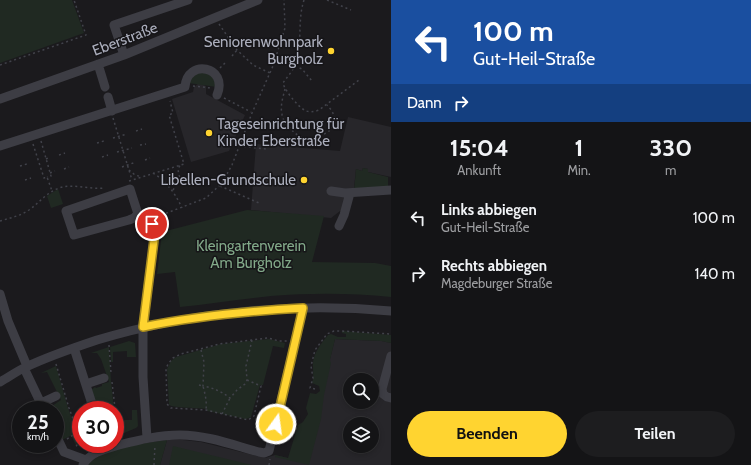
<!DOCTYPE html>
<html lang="de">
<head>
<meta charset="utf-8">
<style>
	body { margin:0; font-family:Cabin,sans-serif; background:#1d1d1f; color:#f1f3f6; height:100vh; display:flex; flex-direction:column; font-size:15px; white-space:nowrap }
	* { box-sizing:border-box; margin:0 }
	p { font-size:13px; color:#9d9ea1 }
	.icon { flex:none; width:22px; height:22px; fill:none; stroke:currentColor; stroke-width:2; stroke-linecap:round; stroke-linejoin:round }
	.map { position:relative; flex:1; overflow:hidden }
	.drawer { display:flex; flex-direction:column; background:#141416; width:360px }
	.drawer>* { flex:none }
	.top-card { background:#1a4fa0; color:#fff; overflow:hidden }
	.controls { position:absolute; left:343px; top:373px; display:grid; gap:8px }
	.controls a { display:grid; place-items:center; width:36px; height:36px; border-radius:50%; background:#141416; box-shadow:0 2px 6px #0003,0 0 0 1px #333335; font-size:20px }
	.speed { position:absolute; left:12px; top:401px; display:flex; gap:8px; font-size:20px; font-weight:700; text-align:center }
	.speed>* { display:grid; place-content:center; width:52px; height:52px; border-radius:50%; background:#141416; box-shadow:0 2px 6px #0003,0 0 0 1px #333335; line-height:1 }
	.speed small { font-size:10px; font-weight:400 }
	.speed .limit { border:6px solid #d22; background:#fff; color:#111 }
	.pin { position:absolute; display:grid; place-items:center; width:34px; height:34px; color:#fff; margin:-17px; border:2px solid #fff; border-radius:50%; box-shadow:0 1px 4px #0007 }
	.me { position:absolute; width:44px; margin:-22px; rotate:14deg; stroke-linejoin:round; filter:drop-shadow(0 0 3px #0008) }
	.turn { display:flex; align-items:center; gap:14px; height:84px; padding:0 16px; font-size:18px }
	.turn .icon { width:52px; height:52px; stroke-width:2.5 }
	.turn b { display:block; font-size:28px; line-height:34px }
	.then { display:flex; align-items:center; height:38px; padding:0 16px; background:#0003; gap:8px; font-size:15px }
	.eta { display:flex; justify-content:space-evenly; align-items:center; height:68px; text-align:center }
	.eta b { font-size:24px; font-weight:800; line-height:28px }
	.cta { display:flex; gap:8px; margin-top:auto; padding:8px 16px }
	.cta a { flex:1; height:46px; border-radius:24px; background:#ffd430; color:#111; font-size:16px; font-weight:800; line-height:46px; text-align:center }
	.cta a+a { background:#1d1d1f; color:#f1f3f6 }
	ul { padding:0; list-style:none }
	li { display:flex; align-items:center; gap:12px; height:56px; padding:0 16px }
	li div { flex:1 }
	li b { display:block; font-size:15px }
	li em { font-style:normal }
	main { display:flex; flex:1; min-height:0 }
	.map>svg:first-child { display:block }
	.built { fill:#27262a; fill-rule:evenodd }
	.green { fill:#202922 }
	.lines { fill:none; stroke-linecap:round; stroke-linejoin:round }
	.path { stroke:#41424a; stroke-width:1.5; stroke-dasharray:2 3; stroke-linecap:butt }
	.minor { stroke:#3d3d44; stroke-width:9 }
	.route-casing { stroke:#a68a1f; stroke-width:10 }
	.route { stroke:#ffd430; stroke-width:7 }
	.poi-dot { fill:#ffd430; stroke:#161518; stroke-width:1.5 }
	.labels { text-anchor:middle; stroke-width:3; stroke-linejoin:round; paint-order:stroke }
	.street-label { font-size:15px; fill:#acafbd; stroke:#161518 }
	.poi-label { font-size:15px; fill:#acafbd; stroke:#161518; text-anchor:end }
	.park-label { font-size:15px; fill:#82a989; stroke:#161518 }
</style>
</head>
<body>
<main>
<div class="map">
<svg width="391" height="465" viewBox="0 0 391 465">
	<rect width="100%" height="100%" fill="#1b1a1d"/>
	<path class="built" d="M199 83 206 86V94L245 115 229 151 191 162 172 99 193 92 194 87Z
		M348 117 391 127V177L368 172V169L363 168 362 171 356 169 353 198 347 212 340 211 331 218 251 210 256 144 340 151Z
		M335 339 382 341 391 343V465H160L167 440H183L201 442 265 458 275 455 304 462ZM350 380H372V402H350ZM350 424H372V446H350Z"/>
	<path class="green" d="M0 0H72L84 33 0 63Z
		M197 72 211 74 217 87 188 83Z
		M363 168 368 169V172L388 177V187L354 191 356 169 362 171Z
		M58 189 63 204 51 208 47 196Z
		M247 210 324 216 312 262 375 263 391 266V297C351 293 311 293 271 296 241 299 210 304 180 307L175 272 157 274 162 232Z
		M342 331 391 335V343L381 341 335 339 330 360 331 363 324 395 321 419 309 465 275 457V455L288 458 298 425 303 422 308 414 306 408 310 393 316 394 320 391 319 386 312 383C314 377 313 373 313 367 312 354 321 344 328 335L331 334 338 337H346V334L342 333Z
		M269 339 285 343 284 348 273 346 263 385H260L251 417 246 419 207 411V409C199 408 174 408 169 405L167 369 171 361 176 357 221 344Z
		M129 341 135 343 136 357H127V351L113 352V362H111L110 347Z
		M109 347 111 381 114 410H97L91 390 95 387 96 388 102 386V384L109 382 101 359 97 353H91Z
		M56 366 68 408 79 437 76 446 72 437 70 436 60 441 55 430V410H46L61 400 47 372 41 373Z
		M132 410H137L138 426 136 428 117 436 115 430 118 426 116 415H118V420H132Z
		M167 440 160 465H88C101 448 145 443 167 440Z
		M173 446 252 465H169Z"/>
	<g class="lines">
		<path class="path" d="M304 0C297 21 303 45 295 65 293 71 287 77 283 83 285 91 298 107 306 111 310 112 314 112 319 110L359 80
			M327 0 351 10
			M219 24 237 50 253 65 270 73
			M232 56 237 50
			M0 65 86 35 74 0
			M295 66 302 69 312 81
			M220 68 226 62
			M193 86 211 88
			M285 89C283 97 280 106 282 114 282 119 285 121 287 125 292 130 295 134 301 137 312 141 333 134 335 121 335 115 331 109 327 105
			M224 98 251 112
			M113 118 132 180
			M136 131 142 129
			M113 138 127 134
			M41 141 51 176 47 177
			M97 143 104 141
			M33 144 44 178 47 177 52 191
			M140 145 146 144
			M239 146 266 149
			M117 152 132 148
			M59 155 65 153
			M102 157 108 155
			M46 159 50 157
			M145 160 150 158
			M20 166 27 164
			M122 167 136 162
			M64 169 69 167
			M129 170 135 175 142 177
			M50 173 55 171
			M153 173C167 182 175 193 182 208
			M25 180 31 178
			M129 181 184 164 169 115 173 113 170 101
			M220 186 259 203
			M173 190 180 179 178 170 180 165
			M158 219 164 214 206 198 222 183 232 165 252 113 273 66 285 28 284 0
			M0 221C10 218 20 216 29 210 39 203 46 193 59 188 74 183 90 190 105 188
			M109 345 111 373
			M201 350 204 362 203 386C213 388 221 391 230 398L237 390 245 384 247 380 246 366 252 340
			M56 364 69 408 80 438 76 447
			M247 380 261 386 254 416 248 420 206 410 171 408 167 404 166 369 168 364 173 358 181 354 219 344 268 338 279 341H287
			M112 382 117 425 115 428
			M199 385 203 386C205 394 207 401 206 410
			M315 389 310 388 313 378 311 366 315 350 327 334 334 331H342L391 334
			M222 414 230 398
			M67 439 78 432
			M154 465 155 445
			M269 465 270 459"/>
		<path class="minor" d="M124 55 114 25 188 0
			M98 64 105 87
			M108 97 112 111
			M0 99 124 55 258 0
			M0 146 185 87C187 58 229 66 217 95
			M331 191 345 193 391 190
			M138 214 134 218 129 220 74 235 66 211 130 189 138 214 152 224 155 232 143 327V377L147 438
			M339 226 344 215 350 193
			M0 294 8 321 27 366
			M74 348 94 410
			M391 356 382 389 383 394 387 397 391 398
			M24 368 44 410
			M0 382C9 377 17 371 26 367 49 356 73 348 97 340 191 312 293 302 391 311
			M86 384 104 378
			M41 403 56 396
			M55 433 64 452 86 460
			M83 465C90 452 105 449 119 445 139 440 159 435 180 435 207 435 233 445 259 452L264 453 269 451 303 308"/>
	</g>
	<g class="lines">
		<defs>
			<path id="route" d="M152 224 155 232 143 327C196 316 249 311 303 308L276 424"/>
		</defs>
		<use href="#route" class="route-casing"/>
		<use href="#route" class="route"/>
	</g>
	<g class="poi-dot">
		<circle cx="331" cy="51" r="4"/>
		<circle cx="209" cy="133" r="4"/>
		<circle cx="304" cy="180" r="4"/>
	</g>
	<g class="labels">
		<g class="street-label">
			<text transform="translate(125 39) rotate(-21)" y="5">Eberstraße</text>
		</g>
		<g class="poi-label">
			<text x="323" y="47">Seniorenwohnpark<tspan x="323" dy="17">Burgholz</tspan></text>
			<text x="217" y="129" text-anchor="start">Tageseinrichtung für<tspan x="217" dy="17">Kinder Eberstraße</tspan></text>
			<text x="296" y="185">Libellen-Grundschule</text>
		</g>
		<g class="park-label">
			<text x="251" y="251">Kleingartenverein<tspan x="251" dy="17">Am Burgholz</tspan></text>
		</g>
	</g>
</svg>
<div class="controls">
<a><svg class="icon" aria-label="search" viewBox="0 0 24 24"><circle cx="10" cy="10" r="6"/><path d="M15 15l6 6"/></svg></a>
<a><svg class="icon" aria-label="layers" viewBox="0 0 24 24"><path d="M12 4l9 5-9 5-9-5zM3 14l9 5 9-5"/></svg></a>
</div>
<div class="speed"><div>25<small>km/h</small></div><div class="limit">30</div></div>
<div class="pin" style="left:152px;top:224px;background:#d93025"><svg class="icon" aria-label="arrive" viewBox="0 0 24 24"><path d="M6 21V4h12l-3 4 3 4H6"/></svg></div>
<svg class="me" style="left:276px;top:424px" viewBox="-20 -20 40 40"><circle r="17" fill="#ffd430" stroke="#fff" stroke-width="3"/><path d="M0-11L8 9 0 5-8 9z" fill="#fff"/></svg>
</div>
<section class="drawer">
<div class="top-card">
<div class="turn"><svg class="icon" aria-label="left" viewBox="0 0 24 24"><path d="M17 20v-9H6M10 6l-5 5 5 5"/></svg><div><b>100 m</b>Gut-Heil-Straße</div></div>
<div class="then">Dann<svg class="icon" aria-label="right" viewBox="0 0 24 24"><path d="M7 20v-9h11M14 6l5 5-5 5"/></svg></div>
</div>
<div class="eta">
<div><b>15:04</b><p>Ankunft</p></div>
<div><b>1</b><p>Min.</p></div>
<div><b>330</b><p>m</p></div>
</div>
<ul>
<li><svg class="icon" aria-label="left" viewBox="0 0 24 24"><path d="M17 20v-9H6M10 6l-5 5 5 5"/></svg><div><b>Links abbiegen</b><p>Gut-Heil-Straße</p></div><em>100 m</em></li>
<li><svg class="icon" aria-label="right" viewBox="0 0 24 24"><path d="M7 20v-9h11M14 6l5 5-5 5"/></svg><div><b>Rechts abbiegen</b><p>Magdeburger Straße</p></div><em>140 m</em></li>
</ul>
<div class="cta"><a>Beenden</a><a>Teilen</a></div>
</section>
</main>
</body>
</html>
